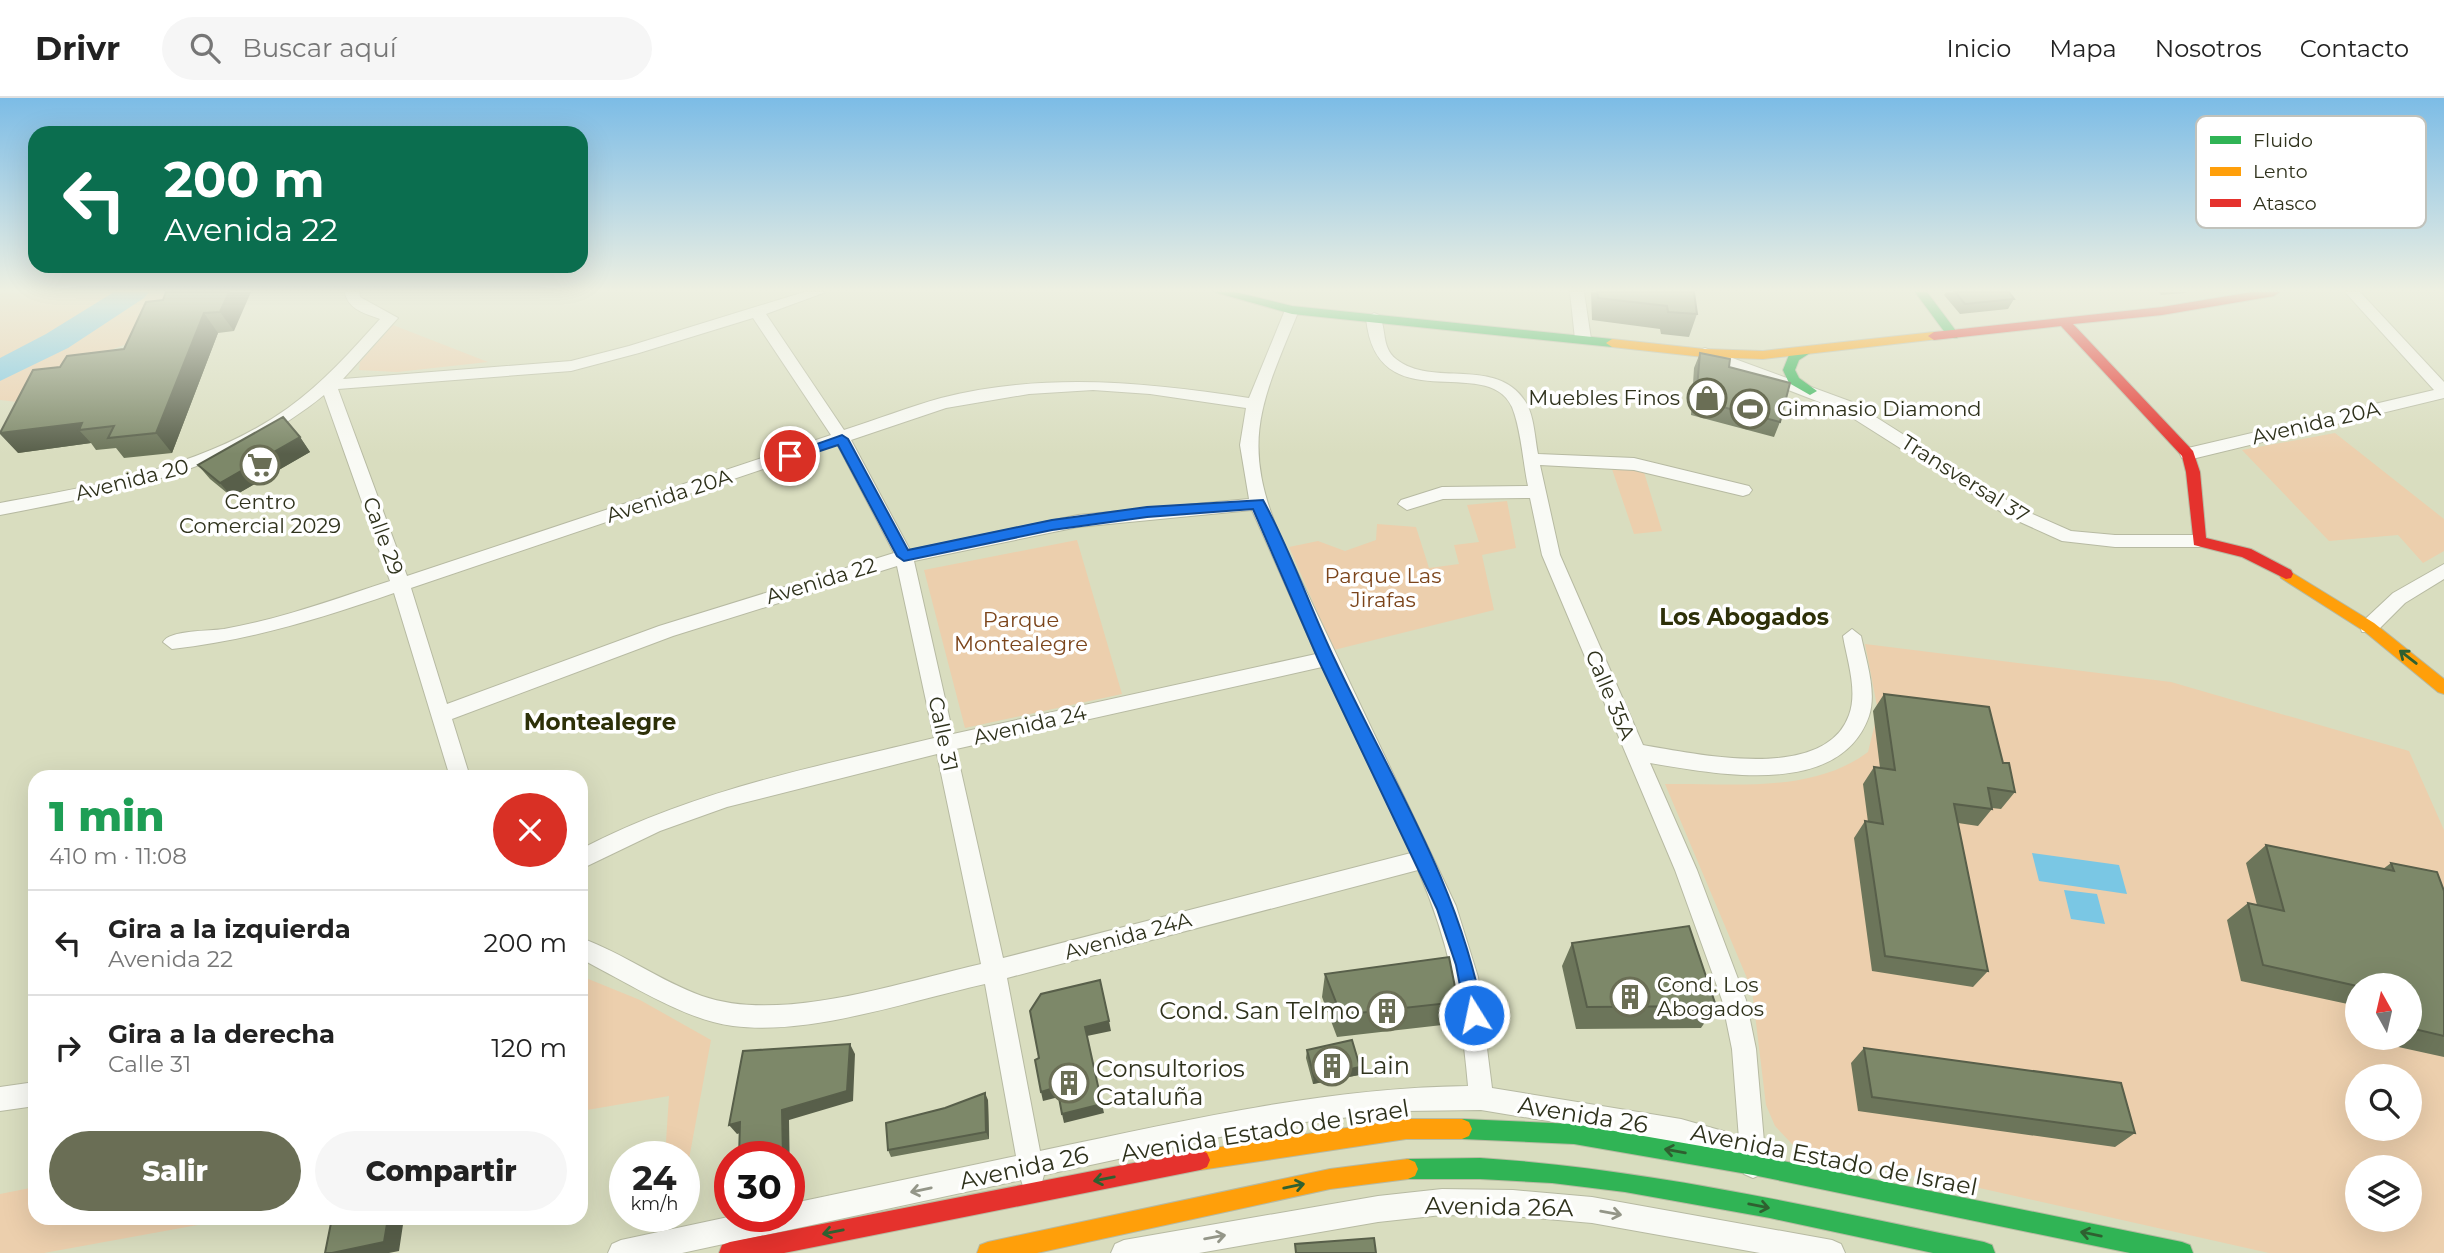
<!DOCTYPE html>
<html lang="es">
<head>
<meta charset="utf-8">
<style>
	body { margin:0; font-family:Montserrat,sans-serif; background:#f6f6f6; color:#222; height:100vh; display:flex; flex-direction:column; font-size:26px; white-space:nowrap }
	* { box-sizing:border-box; margin:0 }
	p { font-size:23px; color:#767676 }
	.icon { flex:none; width:38px; height:38px; fill:none; stroke:currentColor; stroke-width:2; stroke-linecap:round; stroke-linejoin:round }
	.map { position:relative; flex:1; overflow:hidden }
	.drawer { position:absolute; left:28px; top:672px; width:560px; height:455px; display:flex; flex-direction:column; background:#fff; border-radius:21px; box-shadow:0 7px 28px #0002 }
	.drawer>* { flex:none }
	.hud { position:absolute; left:28px; top:28px; width:560px; height:147px; border-radius:21px; box-shadow:0 7px 28px #0002; background:#0b6e4f; color:#fff; overflow:hidden }
	.needle { width:46px; rotate:352deg }
	.controls { position:absolute; left:2345px; top:875px; display:grid; gap:14px }
	.controls a { display:grid; place-items:center; width:77px; height:77px; border-radius:50%; background:#fff; box-shadow:0 7px 28px #0002; font-size:35px }
	.speed { position:absolute; left:609px; top:1043px; display:flex; gap:14px; font-size:35px; font-weight:700; text-align:center }
	.speed>* { display:grid; place-content:center; width:91px; height:91px; border-radius:50%; background:#fff; box-shadow:0 7px 28px #0002; line-height:1 }
	.speed small { font-size:18px; font-weight:400 }
	.speed .limit { border:10px solid #d22; background:#fff; color:#111 }
	.pin { position:absolute; display:grid; place-items:center; width:60px; height:60px; color:#fff; margin:-30px; border:4px solid #fff; border-radius:50%; box-shadow:0 2px 7px #0007 }
	.me { position:absolute; width:77px; margin:-38px; rotate:350deg; stroke-linejoin:round; filter:drop-shadow(0 0 5px #0008) }
	.turn { display:flex; align-items:center; gap:24px; height:147px; padding:0 21px; font-size:32px }
	.turn .icon { width:91px; height:91px; stroke-width:2.5 }
	.turn b { display:block; font-size:49px; line-height:60px }
	.round { display:grid; place-items:center; flex:none; width:74px; height:74px; border-radius:37px; background:#f6f6f6 }
	.head { display:flex; align-items:center; justify-content:space-between; height:119px; padding:0 21px }
	h1 { font-size:42px; font-weight:800; line-height:52px; color:#1e9e55 }
	.action { display:flex; gap:14px; margin-top:auto; padding:14px 21px }
	.action a { flex:1; height:80px; border-radius:42px; background:#6a6e55; color:#fff; font-size:28px; font-weight:800; line-height:80px; text-align:center }
	.action a+a { background:#f6f6f6; color:#222 }
	ul { padding:0; list-style:none }
	li { display:flex; align-items:center; gap:21px; height:105px; padding:0 21px; border-top:2px solid #e0e0e0 }
	li div { flex:1 }
	li b { display:block; font-size:26px }
	li em { font-style:normal }
	header { display:flex; align-items:center; gap:42px; box-sizing:border-box; height:98px; padding:0 35px; background:#fff; border-bottom:2px solid #e0e0e0 }
	header strong { font-size:33px }
	nav { display:flex; gap:38px; margin-inline-start:auto; font-size:24px }
	.search { width:490px; height:63px; background:#f6f6f6; display:flex; align-items:center; gap:18px; box-sizing:border-box; padding:0 24px; border-radius:38px; color:#767676; font-size:26px }
	.map>svg:first-child { display:block }
	.green { fill:#eccfad; fill-rule:evenodd }
	.water { fill:#7ac7e4 }
	.lines { fill:none; stroke-linecap:round; stroke-linejoin:round }
	.river { fill:#7ac7e4; fill-rule:evenodd }
	.street-casing { stroke:#b7baa2; stroke-width:2 }
	.fast-casing { stroke:#b7baa2; stroke-width:2 }
	.slow-casing { stroke:#b7baa2; stroke-width:2 }
	.jam-casing { stroke:#b7baa2; stroke-width:2 }
	.street { fill:#f9faf5; fill-rule:evenodd }
	.fast { fill:#30b455; fill-rule:evenodd }
	.slow { fill:#ff9f0a; fill-rule:evenodd }
	.jam { fill:#e5322d; fill-rule:evenodd }
	.wall { fill:#6c755a }
	.shaded-wall { fill:#585f4a }
	.building { fill:#7d8869; stroke:#585f4a; stroke-width:2 }
	.oneway { stroke:#2f6030 }
	.oneway2 { stroke:#949688 }
	.route { fill:#1a73e8; stroke:#114b97; stroke-width:2 }
	.labels { text-anchor:middle; stroke-width:7; stroke-linejoin:round; paint-order:stroke }
	.poi-label { font-size:21px; fill:#2f321c; stroke:#fff; text-anchor:start }
	.street-label { font-size:21px; fill:#2f321c; stroke:#fff }
	.park-label { font-size:21px; fill:#7c451b; stroke:#fff }
	.neighbourhood-label { font-size:23px; font-weight:bold; fill:#2d3008; stroke:#fff }
	.near-poi-label { font-size:24px; fill:#2f321c; stroke:#fff; text-anchor:start }
	.near-street-label { font-size:24px; fill:#2f321c; stroke:#fff }
	.key { fill:#fff; stroke:#c1c2bb; stroke-width:2 }
	.key-label { font-size:19px; fill:#2f321c }
</style>
</head>
<body>
<header>
<strong>Drivr</strong>
<div class="search"><svg class="icon" aria-label="search" viewBox="0 0 24 24"><circle cx="10" cy="10" r="6"/><path d="M15 15l6 6"/></svg>Buscar aquí</div>
<nav><a>Inicio</a><a>Mapa</a><a>Nosotros</a><a>Contacto</a></nav>
</header>
<div class="map">
<svg width="2444" height="1155" viewBox="0 0 2444 1155">
	<rect width="100%" height="100%" fill="#d9ddbf"/>
	<path class="green" d="M0 194H185L137 242 82 263 27 305 0 302Z
		M393 227 488 264 397 274 359 272 360 264Z
		M2335 335 2444 421V453L2423 465 2398 437 2329 443 2242 352Z
		M1612 371H1643L1662 433 1634 436Z
		M1507 403 1516 450 1482 457 1494 512 1334 552 1289 449 1318 443 1345 453 1376 442 1377 426 1416 429 1429 470 1459 466 1454 447 1479 444 1467 407Z
		M1077 442 1122 596 965 630 924 472Z
		M1865 546 2171 584 2409 653 2444 732V1155H2269L1975 1089 1813 1060 1792 1046 1775 1028 1766 1007 1752 892 1665 686C1732 685 1812 696 1868 654L1878 613ZM2357 887H2410V940H2357ZM2357 978H2410V1031H2357ZM2357 1069H2410V1122H2357Z
		M581 878 640 902 711 942 684 1088V1059H665L669 998 581 1013Z
		M35 1089V1120H236L44 1155H0V1096Z"/>
	<path class="water" d="M2032 755 2119 767 2127 796 2039 783Z
		M2064 792 2097 796 2105 826 2071 821Z"/>
	<g class="lines">
		<path class="river" d="M114 194H149L144 200 68 250 0 283V260L46 236Z"/>
		<defs>
			<path id="street" d="M345 194H359L360 199 398 220 343 281 571 263 629 248 804 194H826L766 216 844 332C876 322 908 309 941 300 1044 274 1145 284 1249 300L1285 212 1287 209H1297L1299 212C1262 303 1239 343 1281 440L1456 808 1478 879 1492 990 1681 1021 1723 1033 1739 1041 1732 951 1722 902 1675 772 1542 457 1530 400 1443 401 1407 412 1398 406 1401 402 1442 389 1528 388C1523 365 1521 331 1512 309 1487 254 1376 325 1366 220L1374 215 1379 217C1387 231 1381 249 1396 261 1432 290 1496 258 1525 303 1534 316 1535 341 1538 356L1634 360 1749 388 1752 392 1749 396 1743 398 1634 372 1540 367 1560 457 1643 647C1696 656 1825 685 1849 617 1858 593 1847 562 1843 538L1852 531 1861 538C1866 562 1877 594 1869 618 1840 701 1716 676 1650 665L1697 772 1746 902 1756 951 1766 1067 1762 1076 1753 1080 1744 1076 1740 1064 1735 1066 1717 1056 1681 1045 1481 1012 1404 1013 1305 1024 1225 1038 1044 1077 1041 1088 1032 1092 1023 1088 1021 1082 682 1155H608L612 1146 621 1142 733 1118H789V1106L1016 1058 985 886C909 903 810 938 733 928 684 922 625 883 581 861V840C623 855 660 883 702 898 781 926 901 884 981 866L937 656 727 709 660 733 581 771V751C691 693 814 669 934 640L897 468 673 538 452 621 470 679H450L394 495C319 521 251 542 172 551L163 544C169 532 210 533 224 531 281 521 335 501 390 483L324 297C231 373 115 395 0 417V405C98 387 204 370 288 310 323 285 351 253 380 221 366 216 347 211 345 194ZM753 220 831 337 407 478 338 291 571 273 639 255ZM1093 292 1150 296 1246 310 1240 347 1249 401 1078 417 910 452 851 342 946 310 1029 296ZM837 346 894 455 659 528 447 606 411 490ZM1252 412 1316 556 953 636 914 463 1078 429ZM1322 569 1411 755 1003 860 956 651ZM1418 772C1450 845 1461 909 1468 988 1322 990 1182 1023 1040 1053L1007 880Z
				M1570 194H1584L1591 241 1588 244H1578L1575 241Z
				M2345 194H2360L2444 284V300L2188 362 2182 360 2180 356 2182 352 2188 350 2434 292Z
				M1705 250 1852 304 2021 411 2071 433 2115 437H2199L2208 443 2199 449H2115L2062 443 2009 419 1840 312 1700 258V252Z
				M2444 466V481L2405 505 2376 534H2362L2360 529 2362 524 2393 495Z
				M35 984V1008L0 1013V989Z
				M1442 1091 1513 1092 1592 1099 1832 1142 1841 1146 1845 1155H1760L1592 1125 1513 1118 1442 1117 1378 1124 1199 1155H1111L1115 1146 1124 1142 1378 1098Z"/>
			<path id="fast" d="M1214 194H1235L1292 208 1612 241 1618 245 1612 249 1292 216Z
				M1915 194H1927L1959 237 1957 240H1949Z
				M1804 251 1810 255 1799 262 1795 272 1799 280 1817 293 1810 297 1789 285 1783 272 1789 257Z
				M1462 1021 1574 1026 1753 1057 2182 1144 2190 1147 2193 1155H2130L1753 1077 1574 1046 1462 1041 1455 1038 1452 1031 1455 1024Z
				M1480 1060C1651 1071 1816 1110 1984 1144L1992 1147 1995 1155H1933L1770 1120 1625 1094 1552 1085 1480 1081H1408L1401 1078 1398 1071 1401 1064 1408 1061Z"/>
			<path id="slow" d="M1934 234 1940 238 1938 241 1763 261 1704 259 1612 249 1606 245 1612 241 1704 251 1763 253Z
				M2286 471 2374 525 2444 581V596L2438 594 2364 533 2281 480 2279 476 2281 472Z
				M1406 1021H1462L1469 1024 1472 1031 1469 1038 1462 1041H1406L1200 1072 1193 1069 1190 1062 1193 1055 1200 1052Z
				M1408 1061 1415 1064 1418 1071 1415 1078 1408 1081 1330 1091 1037 1155H977L980 1147 988 1144 1330 1071Z"/>
			<path id="jam" d="M2252 194H2280L2274 198 2162 217 2073 226 2193 353 2200 374 2206 440 2251 451 2291 472 2293 476 2291 480 2286 481 2242 459 2194 447 2186 374 2182 358 2061 228 1934 242 1928 238 1934 234 2162 209Z
				M1200 1052 1207 1055 1210 1062 1207 1069 1200 1072 784 1155H719L722 1147 730 1144Z"/>
		</defs>
		<use href="#street" class="street-casing"/>
		<use href="#fast" class="fast-casing"/>
		<use href="#slow" class="slow-casing"/>
		<use href="#jam" class="jam-casing"/>
		<use href="#street" class="street"/>
		<use href="#fast" class="fast"/>
		<use href="#slow" class="slow"/>
		<use href="#jam" class="jam"/>
	</g>
	<path class="wall" d="M229 194 234 233 218 235 172 355 124 360 116 350 96 352 91 345 18 355 60 269 124 251Z
		M1591 194H1694L1697 216 1689 239 1661 236 1660 231 1592 222Z
		M1946 194H2009L2014 201 2008 211 1960 216 1944 197Z
		M2159 194H2186L2185 195 2161 197Z
		M1700 255 1729 269 1780 324 1774 339 1691 317 1694 270Z
		M300 339 310 354 232 399 210 381 198 367Z
		M1884 596 2003 665 2015 694 2001 711 1992 710V711L1978 728 1958 725 1988 873 1973 889 1872 873 1854 740 1865 723 1868 724 1863 686 1874 669 1880 670 1873 613Z
		M2266 747 2383 771 2391 765 2444 793V959L2371 943 2370 940H2410V887H2357V908L2241 883 2227 822 2248 805 2257 807 2246 765Z
		M1572 845 1716 908 1701 930 1576 931 1562 868Z
		M1325 876 1458 904 1451 926 1337 939 1322 899Z
		M1864 950 2135 1035 2115 1049 1858 1013 1851 965Z
		M1307 952 1359 977 1313 986 1306 960Z
		M988 1002 989 1041 891 1059 888 1052Z"/>
	<path class="shaded-wall" d="M229 194H251L234 233 220 214Z
		M204 215 218 235 172 355 156 335Z
		M82 325 79 332 91 345 18 355 0 336V335Z
		M300 339 310 354 232 399 220 385Z
		M1109 923 1111 933 1087 938 1085 929Z
		M850 946 855 956 853 1003 789 1022 790 1082H789V1059H783L782 1012Z
		M1360 969 1359 977 1313 986 1314 979Z
		M1057 989 1059 999 1043 1003 1041 994Z
		M985 995 988 1002 989 1041 986 1034Z
		M1102 1006 1104 1015 1064 1025 1062 1016Z
		M740 1024 747 1033 737 1036 729 1027Z
		M388 1120H404L399 1153 389 1155H332Z"/>
	<path class="building" d="M166 194H229L220 214 204 215 156 335 108 340 114 328 79 332 82 325 0 335 33 272 60 269 67 258 124 251 146 204 163 202Z
		M1597 194H1694L1697 216 1668 214 1667 208 1598 200Z
		M1955 194H2009L2014 201 1965 206Z
		M1700 255 1730 261 1729 269 1790 285 1780 324 1696 302Z
		M283 319 300 339 220 385 198 367Z
		M1884 596 1989 609 2003 665H2009L2015 694 1988 690 1992 711 1954 706 1988 873 1885 858 1865 723 1883 726 1874 669 1895 672Z
		M2266 747 2394 773 2391 765 2437 774 2444 793V938L2410 930V887L2357 888 2263 867 2248 805 2284 813Z
		M1689 828 1716 908 1587 909 1572 845Z
		M1449 859 1458 904 1341 917 1325 876Z
		M1100 882 1109 923 1085 929 1102 1006 1062 1016 1057 989 1041 994 1035 962 1039 960 1030 913 1041 896Z
		M1352 942 1360 969 1314 979 1307 952Z
		M850 946 847 993 782 1012 783 1059H739L740 1024 729 1027 743 953Z
		M1864 950 2121 985 2135 1035 1872 999Z
		M985 995 986 1034 888 1052 886 1025 945 1010Z
		M332 1120H388L384 1144 332 1155H325Z
		M1374 1140 1376 1155H1296L1295 1146Z"/>
	<defs><path id="oneway-shaft" d="M-6 0H5M1.5-3L5.5 0L1.5 3" fill="none" stroke-width="1.6" stroke-linecap="round" stroke-linejoin="round" transform="scale(1.75)"/></defs>
	<g class="oneway">
		<use href="#oneway-shaft" transform="translate(2408 559) rotate(-142)"/>
		<use href="#oneway-shaft" transform="translate(1675 1053) rotate(-170)"/>
		<use href="#oneway-shaft" transform="translate(1104 1081) rotate(169)"/>
		<use href="#oneway-shaft" transform="translate(1294 1088) rotate(-12)"/>
		<use href="#oneway-shaft" transform="translate(1759 1108) rotate(11)"/>
		<use href="#oneway-shaft" transform="translate(833 1134) rotate(169)"/>
		<use href="#oneway-shaft" transform="translate(2091 1136) rotate(-168)"/>
	</g>
	<g class="oneway2">
		<use href="#oneway-shaft" transform="translate(921 1092) rotate(168)"/>
		<use href="#oneway-shaft" transform="translate(1611 1115) rotate(10)"/>
		<use href="#oneway-shaft" transform="translate(1215 1139) rotate(-10)"/>
	</g>
	<linearGradient id="sky" x2="0" y2="1"><stop stop-color="#7cbce6"/><stop offset="0.54" stop-color="#eef0e2"/><stop offset="1" stop-color="#eef0e2" stop-opacity="0"/></linearGradient>
	<rect width="2444" height="356" fill="url(#sky)"/>
	<path class="route" d="M842 337 848 341 908 452 1052 422 1147 409 1263 402C1291 453 1310 510 1335 562 1389 677 1461 790 1483 917L1481 924 1474 926 1467 924 1456 867 1437 811 1318 561 1253 411 1147 419 1052 432 904 463 897 458 838 347 790 363 783 358Z"/>
	<defs>
		<symbol id="shop-ring" viewBox="-11 -11 22 22"><circle r="9.5" fill="#fff" stroke="#6a6e55" stroke-width="1.5"/><path d="M-5-2.5h2.3a2.7 3.5 0 0 1 5.4 0H5L5.5 6h-11ZM-1.5-2.5h3a1.5 2.3 0 0 0-3 0Z" fill="#6a6e55"/></symbol>
		<symbol id="stadium-ring" viewBox="-11 -11 22 22"><circle r="9.5" fill="#fff" stroke="#6a6e55" stroke-width="1.5"/><path d="M0-5a6.5 5 0 1 0 0 10a6.5 5 0 1 0 0-10ZM-3.5-1.8h7v3.6h-7Z" fill="#6a6e55"/></symbol>
		<symbol id="supermarket-ring" viewBox="-11 -11 22 22"><circle r="9.5" fill="#fff" stroke="#6a6e55" stroke-width="1.5"/><path d="M-6-5.5h2.5l.6 2H6L4.5 2H-2.5L-4.4-4H-6ZM-1.5 3.2a1.3 1.3 0 1 0 .1 0ZM3 3.2a1.3 1.3 0 1 0 .1 0Z" fill="#6a6e55"/></symbol>
		<symbol id="building-ring" viewBox="-11 -11 22 22"><circle r="9.5" fill="#fff" stroke="#6a6e55" stroke-width="1.5"/><path d="M-4-6H4V6H1V3H-1V6H-4ZM-2.5-4.3h1.7v1.8h-1.7ZM.8-4.3h1.7v1.8H.8ZM-2.5-1h1.7V.8h-1.7ZM.8-1h1.7V.8H.8Z" fill="#6a6e55"/></symbol>
	</defs>
	<g fill-rule="evenodd">
		<use href="#shop-ring" x="1685" y="278" width="44" height="44"/>
		<use href="#stadium-ring" x="1728" y="289" width="44" height="44"/>
		<use href="#supermarket-ring" x="238" y="345" width="44" height="44"/>
		<use href="#building-ring" x="1608" y="877" width="44" height="44"/>
		<use href="#building-ring" x="1365" y="891" width="44" height="44"/>
		<use href="#building-ring" x="1310" y="946" width="44" height="44"/>
		<use href="#building-ring" x="1047" y="963" width="44" height="44"/>
	</g>
	<g class="labels">
		<g class="poi-label">
			<text x="1680" y="307" text-anchor="end">Muebles Finos</text>
			<text x="1777" y="318">Gimnasio Diamond</text>
			<text x="260" y="411" text-anchor="middle">Centro<tspan x="260" dy="24">Comercial 2029</tspan></text>
			<text x="1657" y="894">Cond. Los<tspan x="1657" dy="24">Abogados</tspan></text>
		</g>
		<g class="street-label">
			<text transform="translate(2316 325) rotate(-13)" y="7">Avenida 20A</text>
			<text transform="translate(1965 381) rotate(32)" y="7">Transversal 37</text>
			<text transform="translate(132 382) rotate(-14)" y="7">Avenida 20</text>
			<text transform="translate(669 398) rotate(-18)" y="7">Avenida 20A</text>
			<text transform="translate(383 438) rotate(70)" y="7">Calle 29</text>
			<text transform="translate(821 483) rotate(-17)" y="7">Avenida 22</text>
			<text transform="translate(1610 597) rotate(67)" y="7">Calle 35A</text>
			<text transform="translate(1030 627) rotate(-13)" y="7">Avenida 24</text>
			<text transform="translate(943 636) rotate(78)" y="7">Calle 31</text>
			<text transform="translate(1128 838) rotate(-15)" y="7">Avenida 24A</text>
		</g>
		<g class="park-label">
			<text x="1383" y="485">Parque Las<tspan x="1383" dy="24">Jirafas</tspan></text>
			<text x="1021" y="529">Parque<tspan x="1021" dy="24">Montealegre</tspan></text>
		</g>
		<g class="neighbourhood-label">
			<text x="1744" y="527">Los Abogados</text>
			<text x="600" y="632">Montealegre</text>
		</g>
		<g class="near-poi-label">
			<text x="1360" y="921" text-anchor="end">Cond. San Telmo</text>
			<text x="1359" y="976">Lain</text>
			<text x="1096" y="979">Consultorios<tspan x="1096" dy="28">Cataluña</tspan></text>
		</g>
		<g class="near-street-label">
			<text transform="translate(1583 1017) rotate(9)" y="8">Avenida 26</text>
			<text transform="translate(1265 1033) rotate(-9)" y="8">Avenida Estado de Israel</text>
			<text transform="translate(1834 1062) rotate(11)" y="8">Avenida Estado de Israel</text>
			<text transform="translate(1024 1070) rotate(-12)" y="8">Avenida 26</text>
			<text transform="translate(1499 1109) rotate(1)" y="8">Avenida 26A</text>
		</g>
	</g>
	<rect x="2196" y="18" width="230" height="112" rx="10" class="key"/>
	<rect x="2210" y="38" width="31" height="8" fill="#30b455"/>
	<rect x="2210" y="69" width="31" height="9" fill="#ff9f0a"/>
	<rect x="2210" y="101" width="31" height="8" fill="#e5322d"/>
	<g class="key-label">
		<text x="2253" y="49">Fluido</text>
		<text x="2253" y="80">Lento</text>
		<text x="2253" y="112">Atasco</text>
	</g>
</svg>
<div class="controls">
<a><svg class="needle" viewBox="-14 -14 28 28"><path d="M0-13l5 13h-10z" fill="#e53935"/><path d="M0 13l5-13h-10z" fill="#767676"/></svg></a>
<a><svg class="icon" aria-label="search" viewBox="0 0 24 24"><circle cx="10" cy="10" r="6"/><path d="M15 15l6 6"/></svg></a>
<a><svg class="icon" aria-label="layers" viewBox="0 0 24 24"><path d="M12 4l9 5-9 5-9-5zM3 14l9 5 9-5"/></svg></a>
</div>
<div class="speed"><div>24<small>km/h</small></div><div class="limit">30</div></div>
<div class="pin" style="left:790px;top:358px;background:#d93025"><svg class="icon" aria-label="arrive" viewBox="0 0 24 24"><path d="M6 21V4h12l-3 4 3 4H6"/></svg></div>
<svg class="me" style="left:1474px;top:917px" viewBox="-20 -20 40 40"><circle r="17" fill="#1a73e8" stroke="#fff" stroke-width="3"/><path d="M0-11L8 9 0 5-8 9z" fill="#fff"/></svg>
<div class="hud">
<div class="turn"><svg class="icon" aria-label="left" viewBox="0 0 24 24"><path d="M17 20v-9H6M10 6l-5 5 5 5"/></svg><div><b>200 m</b>Avenida 22</div></div>
</div>
<section class="drawer">
<div class="head"><div><h1>1 min</h1><p>410 m · 11:08</p></div><a class="round" style="background:#d93025;color:#fff"><svg class="icon" aria-label="close" viewBox="0 0 24 24"><path d="M6 6l12 12M18 6L6 18"/></svg></a></div>
<ul>
<li><svg class="icon" aria-label="left" viewBox="0 0 24 24"><path d="M17 20v-9H6M10 6l-5 5 5 5"/></svg><div><b>Gira a la izquierda</b><p>Avenida 22</p></div><em>200 m</em></li>
<li><svg class="icon" aria-label="right" viewBox="0 0 24 24"><path d="M7 20v-9h11M14 6l5 5-5 5"/></svg><div><b>Gira a la derecha</b><p>Calle 31</p></div><em>120 m</em></li>
</ul>
<div class="action"><a>Salir</a><a>Compartir</a></div>
</section>
</div>
</body>
</html>
